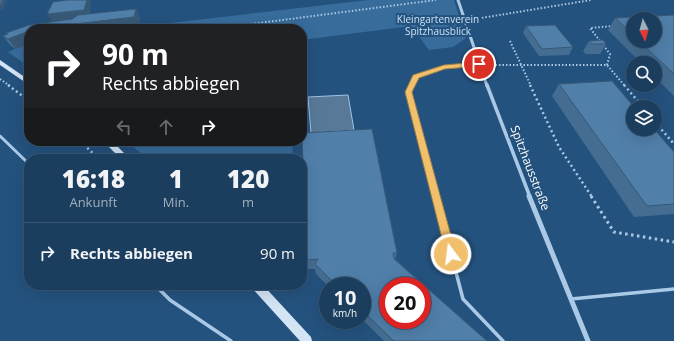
<!DOCTYPE html>
<html lang="de">
<head>
<meta charset="utf-8">
<style>
	body { margin:0; font-family:"Open Sans",sans-serif; background:#244564; color:#f1f3f6; height:100vh; display:flex; flex-direction:column; font-size:15px; white-space:nowrap }
	* { box-sizing:border-box; margin:0 }
	p { font-size:13px; color:#a0aebc }
	.icon { flex:none; width:22px; height:22px; fill:none; stroke:currentColor; stroke-width:2; stroke-linecap:round; stroke-linejoin:round }
	.map { position:relative; flex:1; overflow:hidden }
	.side { position:absolute; left:24px; top:154px; width:283px; height:136px; display:flex; flex-direction:column; background:#1b3e5e; border-radius:16px; box-shadow:0 4px 16px #0002,0 0 0 1px #395773 }
	.side>* { flex:none }
	.top-card { position:absolute; left:24px; top:24px; width:283px; height:122px; border-radius:16px; box-shadow:0 4px 16px #0002,0 0 0 1px #395773; background:#202124; color:#fff; overflow:hidden }
	.needle { width:26px; rotate:174deg }
	.fabs { position:absolute; left:626px; top:12px; display:grid; gap:8px }
	.fabs a { display:grid; place-items:center; width:36px; height:36px; border-radius:50%; background:#1b3e5e; box-shadow:0 4px 16px #0002,0 0 0 1px #395773; font-size:20px }
	.speed { position:absolute; left:319px; top:277px; display:flex; gap:8px; font-size:20px; font-weight:700; text-align:center }
	.speed>* { display:grid; place-content:center; width:52px; height:52px; border-radius:50%; background:#1b3e5e; box-shadow:0 4px 16px #0002,0 0 0 1px #395773; line-height:1 }
	.speed small { font-size:10px; font-weight:400 }
	.speed .limit { border:6px solid #d22; background:#fff; color:#111 }
	.pin { position:absolute; display:grid; place-items:center; width:34px; height:34px; color:#fff; margin:-17px; border:2px solid #fff; border-radius:50%; box-shadow:0 1px 4px #0007 }
	.me { position:absolute; width:44px; margin:-22px; rotate:345deg; stroke-linejoin:round; filter:drop-shadow(0 0 3px #0008) }
	.turn { display:flex; align-items:center; gap:14px; height:84px; padding:0 12px; font-size:18px }
	.turn .icon { width:52px; height:52px; stroke-width:2.5 }
	.turn b { display:block; font-size:28px; line-height:34px }
	.lanes { display:flex; align-items:center; height:38px; padding:0 12px; background:#0003; justify-content:center; gap:20px; direction:ltr }
	.lanes .off { opacity:.35 }
	.eta { display:flex; justify-content:space-evenly; align-items:center; height:68px; text-align:center }
	.eta b { font-size:24px; font-weight:800; line-height:28px }
	ul { padding:0; list-style:none }
	li { display:flex; align-items:center; gap:12px; height:60px; padding:0 12px; border-top:1px solid #395773 }
	li div { flex:1 }
	li b { display:block; font-size:15px }
	li em { font-style:normal }
	.map>svg:first-child { display:block }
	.green { fill:#376c9b }
	.water { fill:#587998; stroke:#9dc5e7 }
	.lines { fill:none; stroke-linecap:round; stroke-linejoin:round }
	.path-far2 { stroke:#a9c9e6; stroke-width:2; stroke-dasharray:1.5 2; stroke-linecap:butt }
	.path-far1 { stroke:#a9c9e6; stroke-width:2.5; stroke-dasharray:2 3; stroke-linecap:butt }
	.path { stroke:#a9c9e6; stroke-width:3; stroke-dasharray:2.5 3.5; stroke-linecap:butt }
	.lane-far2 { stroke:#a9c9e6; stroke-width:2 }
	.lane-far1 { stroke:#a9c9e6; stroke-width:3 }
	.lane { stroke:#a9c9e6; stroke-width:3.5 }
	.street-far2 { stroke:#a9c9e6; stroke-width:3 }
	.street-far1 { stroke:#a9c9e6; stroke-width:3.5 }
	.street { stroke:#a9c9e6; stroke-width:5 }
	.secondary { fill:#d3e4f5; fill-rule:evenodd }
	.wall { fill:#456d91; fill-rule:evenodd }
	.shaded-wall { fill:#385976 }
	.building { fill:#507fa9; stroke:#385976; fill-rule:evenodd }
	.route { fill:#f0c06d; stroke:#9c7d47 }
	.labels { text-anchor:middle; stroke-width:4; stroke-linejoin:round; paint-order:stroke }
	.far-park-label { font-size:10px; fill:#cce2f5; stroke:#24527e }
	.street-label { font-size:12px; fill:#fff; stroke:#24527e }
</style>
</head>
<body>
<div class="map">
<svg width="674" height="341" viewBox="0 0 674 341">
	<rect width="100%" height="100%" fill="#24527e"/>
	<path class="green" d="M368 0H454L466 38 453 47 429 50 411 26 302 40V29H119Z
		M29 43V67L8 52Z
		M126 141H292L293 159H148Z"/>
	<path class="water" d="M348 95 354 130 311 133 308 97Z"/>
	<g class="lines">
		<path class="path-far2" d="M475 19 591 0
			M213 29 436 0
			M510 41 531 86
			M492 65H607L625 86
			M607 65 610 54 590 28 613 26
			M0 79 10 86"/>
		<path class="path-far1" d="M8 85 29 101
			M530 85 559 147 592 197
			M624 85 643 107
			M655 122 674 144
			M80 141 99 159"/>
		<path class="path" d="M591 196 614 232 674 242"/>
		<path class="lane-far2" d="M411 86 416 77 444 67 479 64"/>
		<path class="lane-far1" d="M412 85 408 92 436 197
			M0 136 29 164"/>
		<path class="lane" d="M436 196 463 299 503 341
			M155 285 170 300 231 341
			M571 299 674 289"/>
		<path class="street-far2" d="M458 0 487 86"/>
		<path class="street-far1" d="M487 85 530 197"/>
		<path class="street" d="M529 196 588 341"/>
		<path class="secondary" d="M0 60 29 80V85L0 65Z
			M103 141H112L130 159H121Z
			M251 285H263L311 337 312 341H300L252 288Z"/>
	</g>
	<path class="wall" d="M67 0H89L91 4 89 14 136 9 140 18 138 27 120 29H29L16 49 11 46 3 36 7 34 6 33 72 18 52 21Z
		M674 15V96L655 77V63H641L608 30 615 18ZM633 19 655 41H633Z
		M526 26 573 47 569 55 539 56 523 33Z
		M589 41 606 44 600 54H586L583 51Z
		M559 84 674 152V214L634 217 552 96Z
		M397 253 395 259 487 341H384L362 319V286H328L316 274 315 269H307L306 260Z"/>
	<path class="shaded-wall" d="M3 0H7L3 9 0 10V6Z
		M87 0H89L91 4 88 17 52 21 47 14Z
		M136 9 140 18 138 27 120 29H34Z
		M29 31V43L16 49 8 39Z"/>
	<path class="building" d="M0 0H3L0 6Z
		M67 0H87L84 10 47 14 53 2Z
		M136 9 134 17 34 29H29V31L8 39 3 36 8 34 6 33 29 25 72 19 78 15Z
		M674 15V74L639 41H655V19H633V35L615 18Z
		M555 25 573 47 542 49 526 26Z
		M603 40 606 44H592L589 41Z
		M612 81 634 107H633V129H654L674 152V204L647 206 559 84Z
		M372 129 397 253H393L394 259 487 341H394L362 310V286H337L315 264 318 259 306 260 302 133ZM388 286H422V320H388Z"/>
	<path class="route" d="M479 62 482 63V66L445 69 419 78 412 92 456 254 455 258 451 259 447 258 446 254 405 92 413 75 444 65Z"/>
	<g class="labels">
		<g class="far-park-label">
			<text x="438" y="23">Kleingartenverein<tspan x="438" dy="12">Spitzhausblick</tspan></text>
		</g>
		<g class="street-label">
			<text transform="translate(530 168) rotate(69)" y="4">Spitzhausstraße</text>
		</g>
	</g>
</svg>
<div class="fabs">
<a><svg class="needle" viewBox="-14 -14 28 28"><path d="M0-13l5 13h-10z" fill="#e53935"/><path d="M0 13l5-13h-10z" fill="#a0aebc"/></svg></a>
<a><svg class="icon" aria-label="search" viewBox="0 0 24 24"><circle cx="10" cy="10" r="6"/><path d="M15 15l6 6"/></svg></a>
<a><svg class="icon" aria-label="layers" viewBox="0 0 24 24"><path d="M12 4l9 5-9 5-9-5zM3 14l9 5 9-5"/></svg></a>
</div>
<div class="speed"><div>10<small>km/h</small></div><div class="limit">20</div></div>
<div class="pin" style="left:479px;top:64px;background:#d93025"><svg class="icon" aria-label="arrive" viewBox="0 0 24 24"><path d="M6 21V4h12l-3 4 3 4H6"/></svg></div>
<svg class="me" style="left:451px;top:254px" viewBox="-20 -20 40 40"><circle r="17" fill="#f0c06d" stroke="#fff" stroke-width="3"/><path d="M0-11L8 9 0 5-8 9z" fill="#fff"/></svg>
<div class="top-card">
<div class="turn"><svg class="icon" aria-label="right" viewBox="0 0 24 24"><path d="M7 20v-9h11M14 6l5 5-5 5"/></svg><div><b>90 m</b>Rechts abbiegen</div></div>
<div class="lanes"><svg class="icon off" aria-label="left" viewBox="0 0 24 24"><path d="M17 20v-9H6M10 6l-5 5 5 5"/></svg><svg class="icon off" aria-label="ahead" viewBox="0 0 24 24"><path d="M12 20V5M6 11l6-6 6 6"/></svg><svg class="icon" aria-label="right" viewBox="0 0 24 24"><path d="M7 20v-9h11M14 6l5 5-5 5"/></svg></div>
</div>
<section class="side">
<div class="eta">
<div><b>16:18</b><p>Ankunft</p></div>
<div><b>1</b><p>Min.</p></div>
<div><b>120</b><p>m</p></div>
</div>
<ul>
<li><svg class="icon" aria-label="right" viewBox="0 0 24 24"><path d="M7 20v-9h11M14 6l5 5-5 5"/></svg><div><b>Rechts abbiegen</b></div><em>90 m</em></li>
</ul>
</section>
</div>
</body>
</html>
